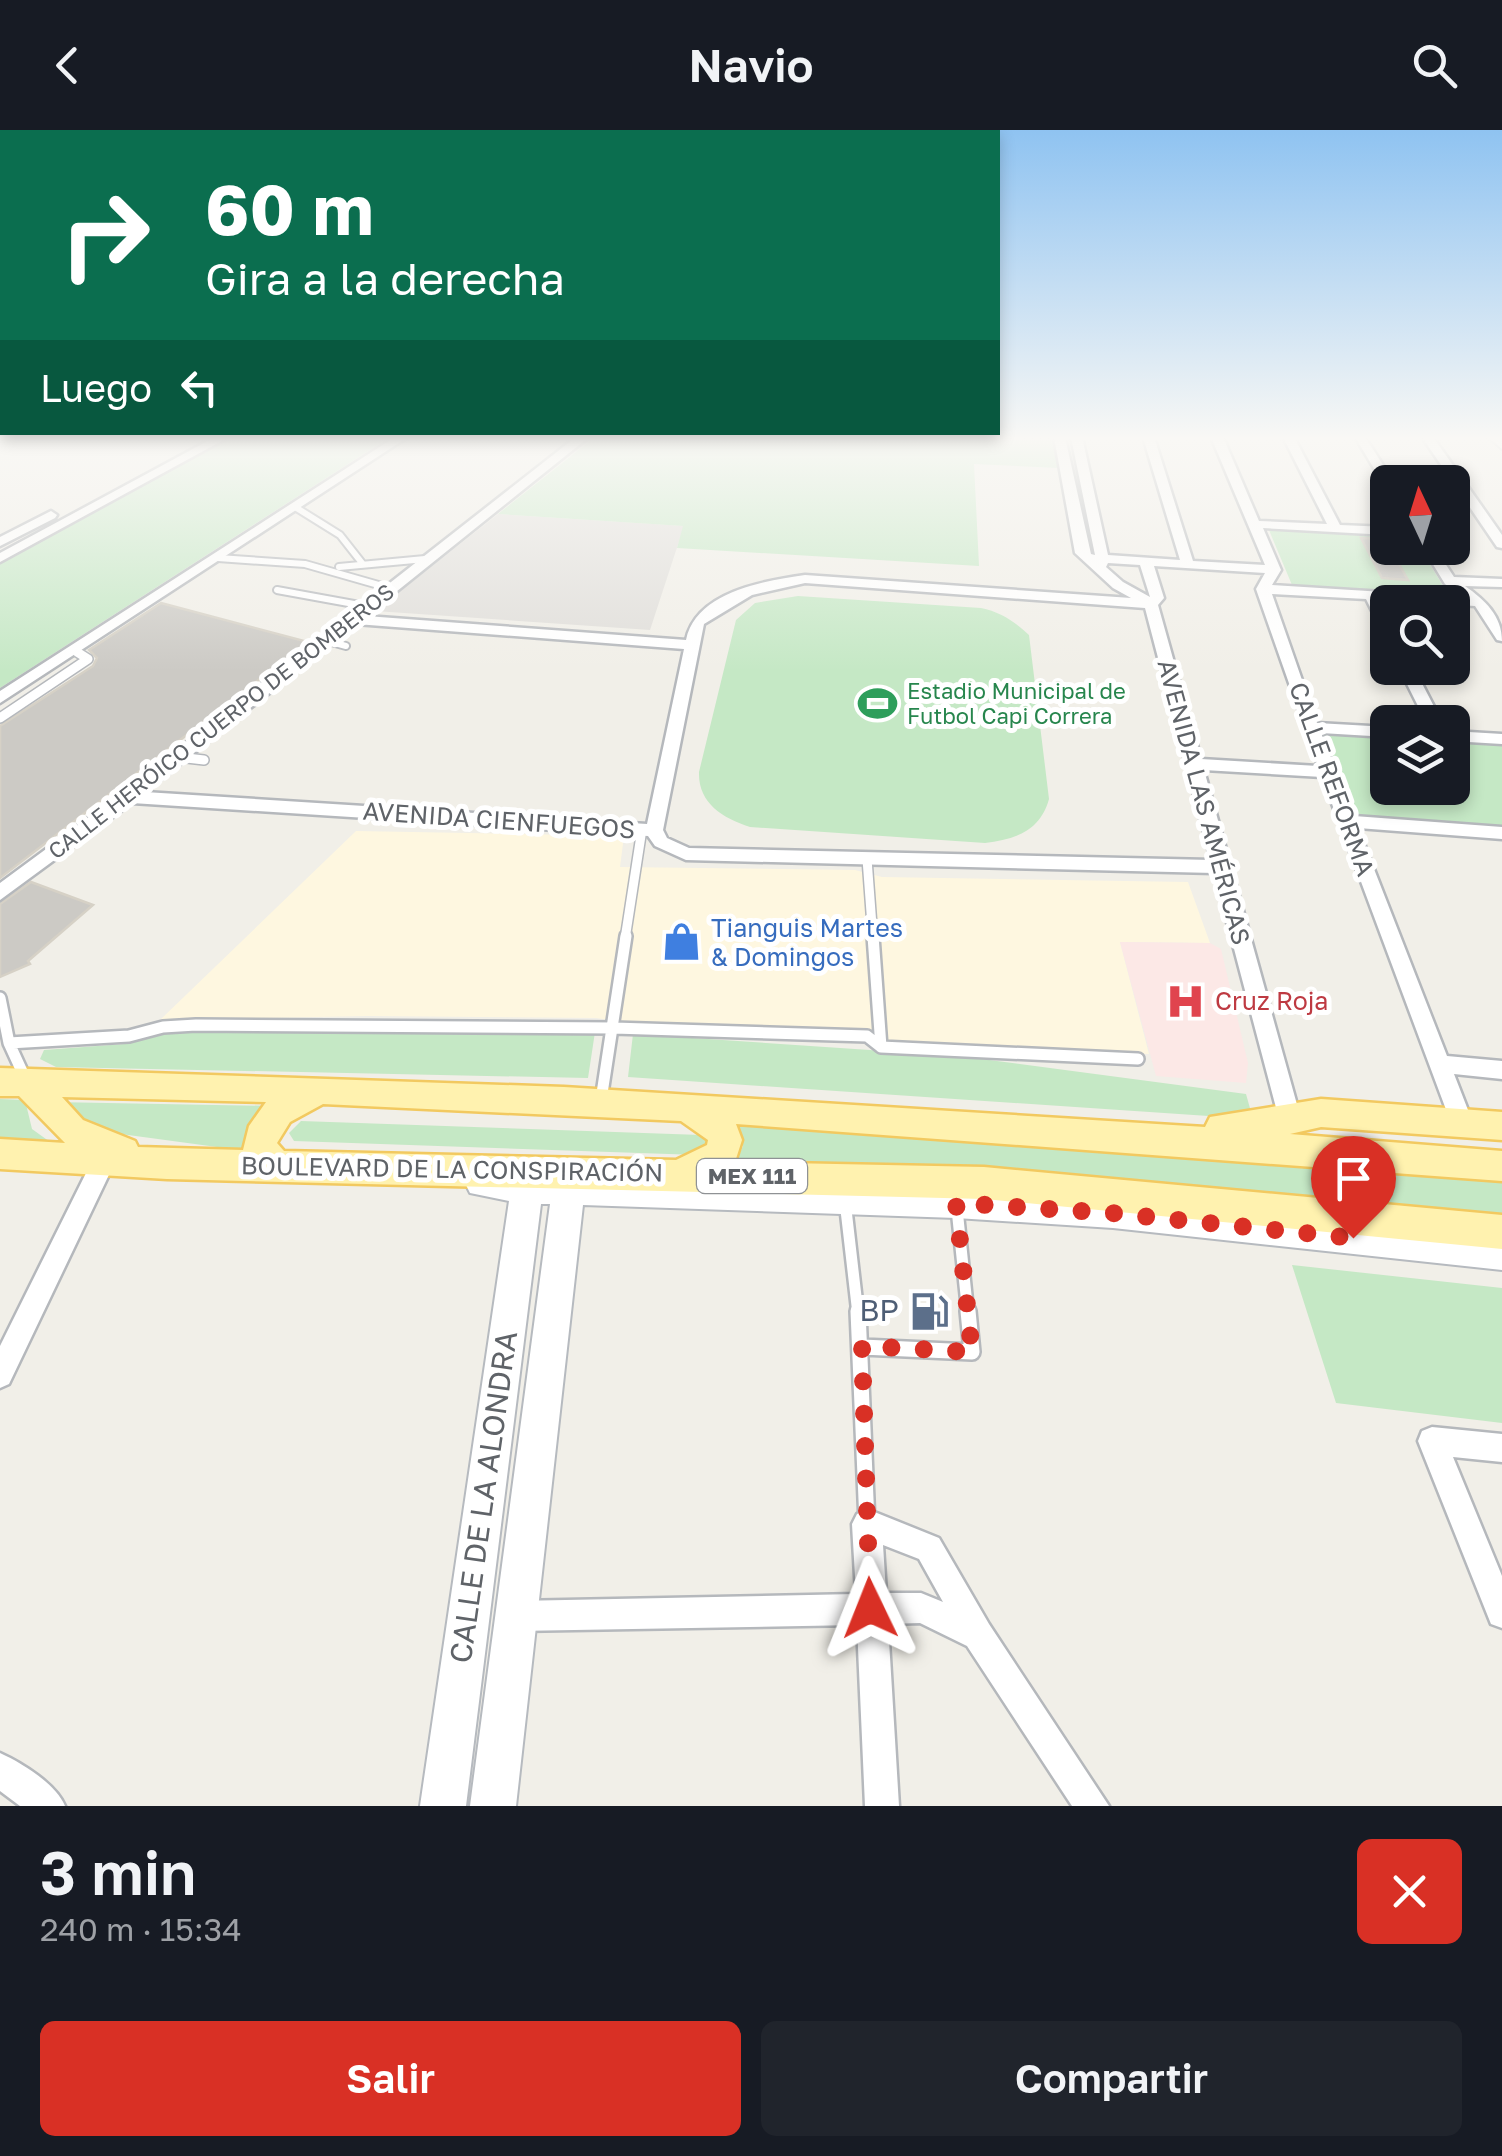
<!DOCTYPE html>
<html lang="es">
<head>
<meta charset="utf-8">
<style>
	body { margin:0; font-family:"Golos Text",sans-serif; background:#20242c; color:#f1f3f6; height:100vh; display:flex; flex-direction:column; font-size:38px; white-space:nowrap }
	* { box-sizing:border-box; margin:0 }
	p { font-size:32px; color:#9ea1a6 }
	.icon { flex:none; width:55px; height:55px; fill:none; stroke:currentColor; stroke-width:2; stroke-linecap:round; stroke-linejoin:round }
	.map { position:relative; height:1676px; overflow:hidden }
	.side { display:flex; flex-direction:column; background:#171b24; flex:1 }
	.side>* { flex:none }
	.banner { position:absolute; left:0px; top:0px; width:1000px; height:305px; box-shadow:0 5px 15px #0003; background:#0b6e4f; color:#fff; overflow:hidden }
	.needle { width:65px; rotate:356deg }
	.fabs { position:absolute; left:1370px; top:335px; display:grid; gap:20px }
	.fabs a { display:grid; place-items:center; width:100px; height:100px; border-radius:15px; background:#171b24; box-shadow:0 5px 15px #0003; font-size:50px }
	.pin { position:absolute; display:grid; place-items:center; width:85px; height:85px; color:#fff; margin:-102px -42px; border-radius:50% 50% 50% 0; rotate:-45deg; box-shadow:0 0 10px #0007 }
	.pin .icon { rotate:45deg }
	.me { position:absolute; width:110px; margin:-55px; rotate:358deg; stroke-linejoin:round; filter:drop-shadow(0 0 8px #0008) }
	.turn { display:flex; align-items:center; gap:35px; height:210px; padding:0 40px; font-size:45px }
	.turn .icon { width:130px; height:130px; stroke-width:2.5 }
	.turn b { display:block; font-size:70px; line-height:85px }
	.then { display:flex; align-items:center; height:95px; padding:0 40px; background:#0003; gap:20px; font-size:38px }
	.round { display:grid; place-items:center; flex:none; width:105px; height:105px; border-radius:15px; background:#20242c }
	.head { display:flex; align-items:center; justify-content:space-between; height:170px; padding:0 40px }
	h1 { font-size:60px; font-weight:600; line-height:75px }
	.action { display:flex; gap:20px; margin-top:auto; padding:20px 40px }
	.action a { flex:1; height:115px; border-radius:15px; background:#d93025; color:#fff; font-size:40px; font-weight:600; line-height:115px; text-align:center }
	.action a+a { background:#20242c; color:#f1f3f6 }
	header { display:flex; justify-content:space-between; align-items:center; height:130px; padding:0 40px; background:#171b24; font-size:45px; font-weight:600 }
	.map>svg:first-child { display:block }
	.commercial { fill:#fef7e0 }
	.industrial { fill:#e0deda }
	.medical { fill:#fce8e6 }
	.green { fill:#c5e8c5 }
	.building { fill:#cccac5; stroke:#d6d1c6; stroke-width:2.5 }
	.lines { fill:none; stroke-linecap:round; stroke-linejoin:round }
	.lane-far3-casing { stroke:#b5b8bc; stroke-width:10 }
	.lane-far2-casing { stroke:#b5b8bc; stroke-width:12 }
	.lane-far1-casing { stroke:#b5b8bc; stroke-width:16 }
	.lane-casing { stroke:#b5b8bc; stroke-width:20 }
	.street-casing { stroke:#b5b8bc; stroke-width:5 }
	.secondary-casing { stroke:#b6babf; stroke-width:4 }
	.primary-casing { stroke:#f2c960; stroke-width:5 }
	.lane-far3 { stroke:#fff; stroke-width:6 }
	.lane-far2 { stroke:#fff; stroke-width:9 }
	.lane-far1 { stroke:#fff; stroke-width:11 }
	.lane { stroke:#fff; stroke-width:15 }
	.street { fill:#fff; fill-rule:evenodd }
	.secondary { fill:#fff; fill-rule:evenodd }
	.primary { fill:#fff2af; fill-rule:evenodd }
	.route { stroke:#d93025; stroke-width:18; stroke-dasharray:0 32.4 }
	.labels { text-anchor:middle; stroke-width:10; stroke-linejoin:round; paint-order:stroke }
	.far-leisure-label { font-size:22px; fill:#27864d; stroke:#fff; text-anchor:start }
	.far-street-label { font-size:22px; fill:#5f6368; stroke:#fff }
	.shield { fill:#fff; stroke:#8f9295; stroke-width:2.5 }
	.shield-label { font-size:22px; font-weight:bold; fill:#5f6368 }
	.street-label { font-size:25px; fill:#5f6368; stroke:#fff }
	.shop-label { font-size:25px; fill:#366cbe; stroke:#fff; text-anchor:start }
	.health-label { font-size:25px; fill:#be3a42; stroke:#fff; text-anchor:start }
	.near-service-label { font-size:30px; fill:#4e5e75; stroke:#fff; text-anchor:end }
	.near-street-label { font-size:30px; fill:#5f6368; stroke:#fff }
</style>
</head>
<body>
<header><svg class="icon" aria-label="back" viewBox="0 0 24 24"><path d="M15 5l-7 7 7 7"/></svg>Navio<svg class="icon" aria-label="search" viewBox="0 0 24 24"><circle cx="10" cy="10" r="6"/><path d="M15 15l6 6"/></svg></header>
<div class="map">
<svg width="1502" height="1676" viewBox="0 0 1502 1676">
	<rect width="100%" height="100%" fill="#f1efe8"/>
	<path class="commercial" d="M356 701 624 706 620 737 855 740 882 747 1188 752 1210 813 1120 812 1149 924 896 915 866 899 630 893 596 888 368 886 160 890Z"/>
	<path class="industrial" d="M498 384 684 396 650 500 375 481Z"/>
	<path class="medical" d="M1120 812 1210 813 1221 819 1248 933 1246 953 1156 946Z"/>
	<path class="green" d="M212 307H390L0 558V423Z
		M595 307H1054L1059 338 974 334 979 436 677 418 683 396 498 384Z
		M1269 400 1387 407 1388 418H1420L1448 464 1292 455Z
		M798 466 981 478C1001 482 1015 492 1029 505L1049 669C1040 701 1016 709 985 713L750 697C722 688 698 673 699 642L736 490 755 473Z
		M1320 601 1387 605 1388 658H1452L1453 610 1502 613V696L1355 685Z
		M196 899 595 902 588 948 56 937 40 929 44 920 124 914 166 901Z
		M633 904 959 926 1246 964 1253 989 628 947Z
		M0 969 25 970 32 999 64 1022 0 1017Z
		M53 972 275 976 254 1022 106 1002 69 991Z
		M734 989 1502 1050V1091L733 1039 743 1016Z
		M301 991 701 1005 708 1013 707 1019 698 1025 294 1011 289 1003Z
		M1292 1135 1502 1158V1293L1336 1273Z"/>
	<path class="building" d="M1361 408 1385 409 1408 450 1382 448Z
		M161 473 308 512 0 748V596L93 536 97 528 89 520Z
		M31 752 93 775 28 831 30 834 0 847V774Z"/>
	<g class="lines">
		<defs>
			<path id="lane-far3" d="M295 377 340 405 362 433
				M218 428 305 434 389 458
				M339 437 425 429
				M277 460 365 476
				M324 510 346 516
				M74 520 80 524"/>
			<path id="lane-far2" d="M0 588 88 529 77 522
				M178 627 204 630
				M867 729 873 809
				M625 809 642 699"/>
			<path id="lane-far1" d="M873 806 881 917
				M0 868 9 913 25 948
				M9 913 129 906 163 897 196 895 614 898 867 906 881 917 1138 929
				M601 970 626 806
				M845 1071 858 1184
				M957 1079 968 1184"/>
			<path id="lane" d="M858 1181 867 1393
				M862 1217 972 1222 968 1181"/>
			<path id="street" d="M215 307H229L0 432V423Z
				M395 307H408L0 573V561Z
				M576 307H589L366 486 686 510C696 462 763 451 805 445L1131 468 1113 458 1075 423 1054 307H1065L1091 424 1095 425 1071 307H1082L1108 425 1180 430 1143 307H1154L1193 431 1265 435 1211 307H1223L1259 391 1327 394 1283 307H1294L1340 395 1388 397V405L1263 398 1281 440 1272 455 1463 467 1445 454 1423 418H1435L1454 447 1502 449V457L1465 456C1485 470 1502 486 1502 511L1497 510 1475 476 1380 470 1388 484V503L1381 499 1366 469 1272 464 1317 593 1388 597V607L1321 603 1354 686 1502 697V709L1358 698 1447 926 1502 931V949L1454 944 1473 993 1470 1000 1462 1003 1454 1000 1451 993 1322 647 1204 640 1301 989 1298 996 1290 999 1282 996 1279 989 1214 743 686 730 655 716 648 706 132 673 0 770V753L122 663ZM1108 433 1140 435 1150 467 1123 452 1106 437ZM1154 436 1265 443 1256 459 1318 636 1201 629 1158 475 1164 468ZM805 453 1145 478 1211 730 689 718 667 708 663 700 704 494 752 465ZM356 494 684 519 647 694 145 662Z
				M1355 307H1365L1394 352 1384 355Z
				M1422 307H1433L1502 405V418L1497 417Z
				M51 381 57 385 55 388 0 416V407Z
				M1399 538H1414L1442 592H1426Z
				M1452 601 1502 604V614L1452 611Z
				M104 1020 112 1023 116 1030 9 1254 0 1258V1216L96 1023Z
				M1432 1297 1502 1304V1332L1453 1327 1502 1446V1498L1491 1494 1418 1311 1422 1301Z
				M867 1379 939 1408 989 1494 1109 1676H1072L967 1516 920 1493 888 1494 899 1676H865L857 1495 516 1501 505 1497 501 1486 505 1475 516 1471 856 1464 852 1394 857 1384ZM883 1415 919 1429 943 1472 921 1463H886Z
				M0 1623C22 1633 56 1654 65 1676H20L0 1661Z"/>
			<path id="secondary" d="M1488 307H1502V319Z
				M481 1039 527 1044 956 1058 1113 1068 1502 1108V1140L1113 1098 956 1088 583 1075 516 1676H470L550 1074H541L466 1676H420L509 1071 470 1063 465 1053 470 1043Z"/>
			<path id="primary" d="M0 938 564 957 1205 997 1210 987 1321 969 1502 982V1010L1321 997 1290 1004 1502 1021V1051L736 994 742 1010 735 1032 984 1037 1502 1085V1119L984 1069 167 1049 0 1039V1009L65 1013 19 966H0ZM62 967 266 972 249 996 243 1020 138 1017 135 1011 83 990ZM323 974 681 991 708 1010 707 1015 676 1030 284 1021 277 1013 290 992Z"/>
		</defs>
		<use href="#lane-far3" class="lane-far3-casing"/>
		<use href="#lane-far2" class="lane-far2-casing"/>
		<use href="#lane-far1" class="lane-far1-casing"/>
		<use href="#lane" class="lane-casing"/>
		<use href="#street" class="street-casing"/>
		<use href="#secondary" class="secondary-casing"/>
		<use href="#primary" class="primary-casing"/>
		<use href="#lane-far3" class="lane-far3"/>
		<use href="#lane-far2" class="lane-far2"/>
		<use href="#lane-far1" class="lane-far1"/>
		<use href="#lane" class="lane"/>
		<use href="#street" class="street"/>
		<use href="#secondary" class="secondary"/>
		<use href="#primary" class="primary"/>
	</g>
	<linearGradient id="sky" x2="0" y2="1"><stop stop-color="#8fc3f1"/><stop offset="0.57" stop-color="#f9f8f5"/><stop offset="1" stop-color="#f9f8f5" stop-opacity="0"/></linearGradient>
	<rect width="1502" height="541" fill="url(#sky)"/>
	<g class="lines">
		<path class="route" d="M870 1478 862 1216 972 1222 956 1073 1112 1083 1353 1108"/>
	</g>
	<defs>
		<symbol id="stadium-bare" viewBox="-9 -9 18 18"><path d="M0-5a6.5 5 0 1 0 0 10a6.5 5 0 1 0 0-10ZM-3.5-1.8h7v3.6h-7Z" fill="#2e9e5b" stroke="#fff" stroke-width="2.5" paint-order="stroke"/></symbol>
		<symbol id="shop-bare" viewBox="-9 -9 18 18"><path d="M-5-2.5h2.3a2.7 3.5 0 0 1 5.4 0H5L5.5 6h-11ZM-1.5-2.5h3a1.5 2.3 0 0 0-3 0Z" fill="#3f7fe0" stroke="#fff" stroke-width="2.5" paint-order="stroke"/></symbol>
		<symbol id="hospital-bare" viewBox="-9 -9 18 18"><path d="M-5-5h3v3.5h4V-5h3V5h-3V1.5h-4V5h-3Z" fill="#e0444e" stroke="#fff" stroke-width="2.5" paint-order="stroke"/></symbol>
		<symbol id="fuel-bare" viewBox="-9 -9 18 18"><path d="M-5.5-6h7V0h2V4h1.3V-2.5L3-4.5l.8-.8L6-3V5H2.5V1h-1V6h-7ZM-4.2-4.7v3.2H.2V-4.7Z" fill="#5c6f8a" stroke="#fff" stroke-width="2.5" paint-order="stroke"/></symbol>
	</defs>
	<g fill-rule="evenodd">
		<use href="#stadium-bare" x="850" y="546" width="55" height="55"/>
		<use href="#shop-bare" x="654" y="784" width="55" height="55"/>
		<use href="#hospital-bare" x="1158" y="844" width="55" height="55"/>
		<use href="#fuel-bare" x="902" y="1154" width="55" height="55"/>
	</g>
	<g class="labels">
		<g class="far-leisure-label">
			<text x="907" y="569">Estadio Municipal de<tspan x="907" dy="25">Futbol Capi Correra</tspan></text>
		</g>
		<g class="far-street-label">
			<text transform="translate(221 591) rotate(-38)" y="8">CALLE HERÓICO CUERPO DE BOMBEROS</text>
		</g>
		<rect class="shield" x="697" y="1029" width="110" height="34" rx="8"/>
		<g class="shield-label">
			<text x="752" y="1054">MEX 111</text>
		</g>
		<g class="street-label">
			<text transform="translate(1332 649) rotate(70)" y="9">CALLE REFORMA</text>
			<text transform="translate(1204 672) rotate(75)" y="9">AVENIDA LAS AMÉRICAS</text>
			<text transform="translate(499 690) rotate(4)" y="9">AVENIDA CIENFUEGOS</text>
			<text transform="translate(452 1039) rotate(1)" y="9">BOULEVARD DE LA CONSPIRACIÓN</text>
		</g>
		<g class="shop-label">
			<text x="711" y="807">Tianguis Martes<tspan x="711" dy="29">&amp; Domingos</tspan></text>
		</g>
		<g class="health-label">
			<text x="1215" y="880">Cruz Roja</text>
		</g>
		<g class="near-service-label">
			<text x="899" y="1191">BP</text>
		</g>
		<g class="near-street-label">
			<text transform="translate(484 1367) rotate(-82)" y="10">CALLE DE LA ALONDRA</text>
		</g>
	</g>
</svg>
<div class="fabs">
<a><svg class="needle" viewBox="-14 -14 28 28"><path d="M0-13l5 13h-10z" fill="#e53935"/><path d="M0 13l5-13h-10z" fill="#9ea1a6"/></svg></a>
<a><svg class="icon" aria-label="search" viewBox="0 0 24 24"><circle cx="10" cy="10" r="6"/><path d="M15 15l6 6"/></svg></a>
<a><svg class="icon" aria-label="layers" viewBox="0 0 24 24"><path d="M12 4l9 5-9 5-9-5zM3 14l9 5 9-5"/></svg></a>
</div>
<div class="pin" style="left:1353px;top:1108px;background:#d93025"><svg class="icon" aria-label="arrive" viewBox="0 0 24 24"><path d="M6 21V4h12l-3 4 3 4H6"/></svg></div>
<svg class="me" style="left:870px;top:1478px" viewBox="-20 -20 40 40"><path d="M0-17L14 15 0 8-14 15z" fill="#d93025" stroke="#fff" stroke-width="4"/></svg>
<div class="banner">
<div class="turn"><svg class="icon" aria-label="right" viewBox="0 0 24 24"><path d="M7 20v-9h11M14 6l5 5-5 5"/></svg><div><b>60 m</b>Gira a la derecha</div></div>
<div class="then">Luego<svg class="icon" aria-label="left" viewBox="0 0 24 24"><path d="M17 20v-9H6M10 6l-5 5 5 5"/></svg></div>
</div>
</div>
<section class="side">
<div class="head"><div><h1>3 min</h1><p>240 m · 15:34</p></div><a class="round" style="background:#d93025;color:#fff"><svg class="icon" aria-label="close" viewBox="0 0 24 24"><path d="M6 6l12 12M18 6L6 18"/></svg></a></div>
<div class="action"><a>Salir</a><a>Compartir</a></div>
</section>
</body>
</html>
